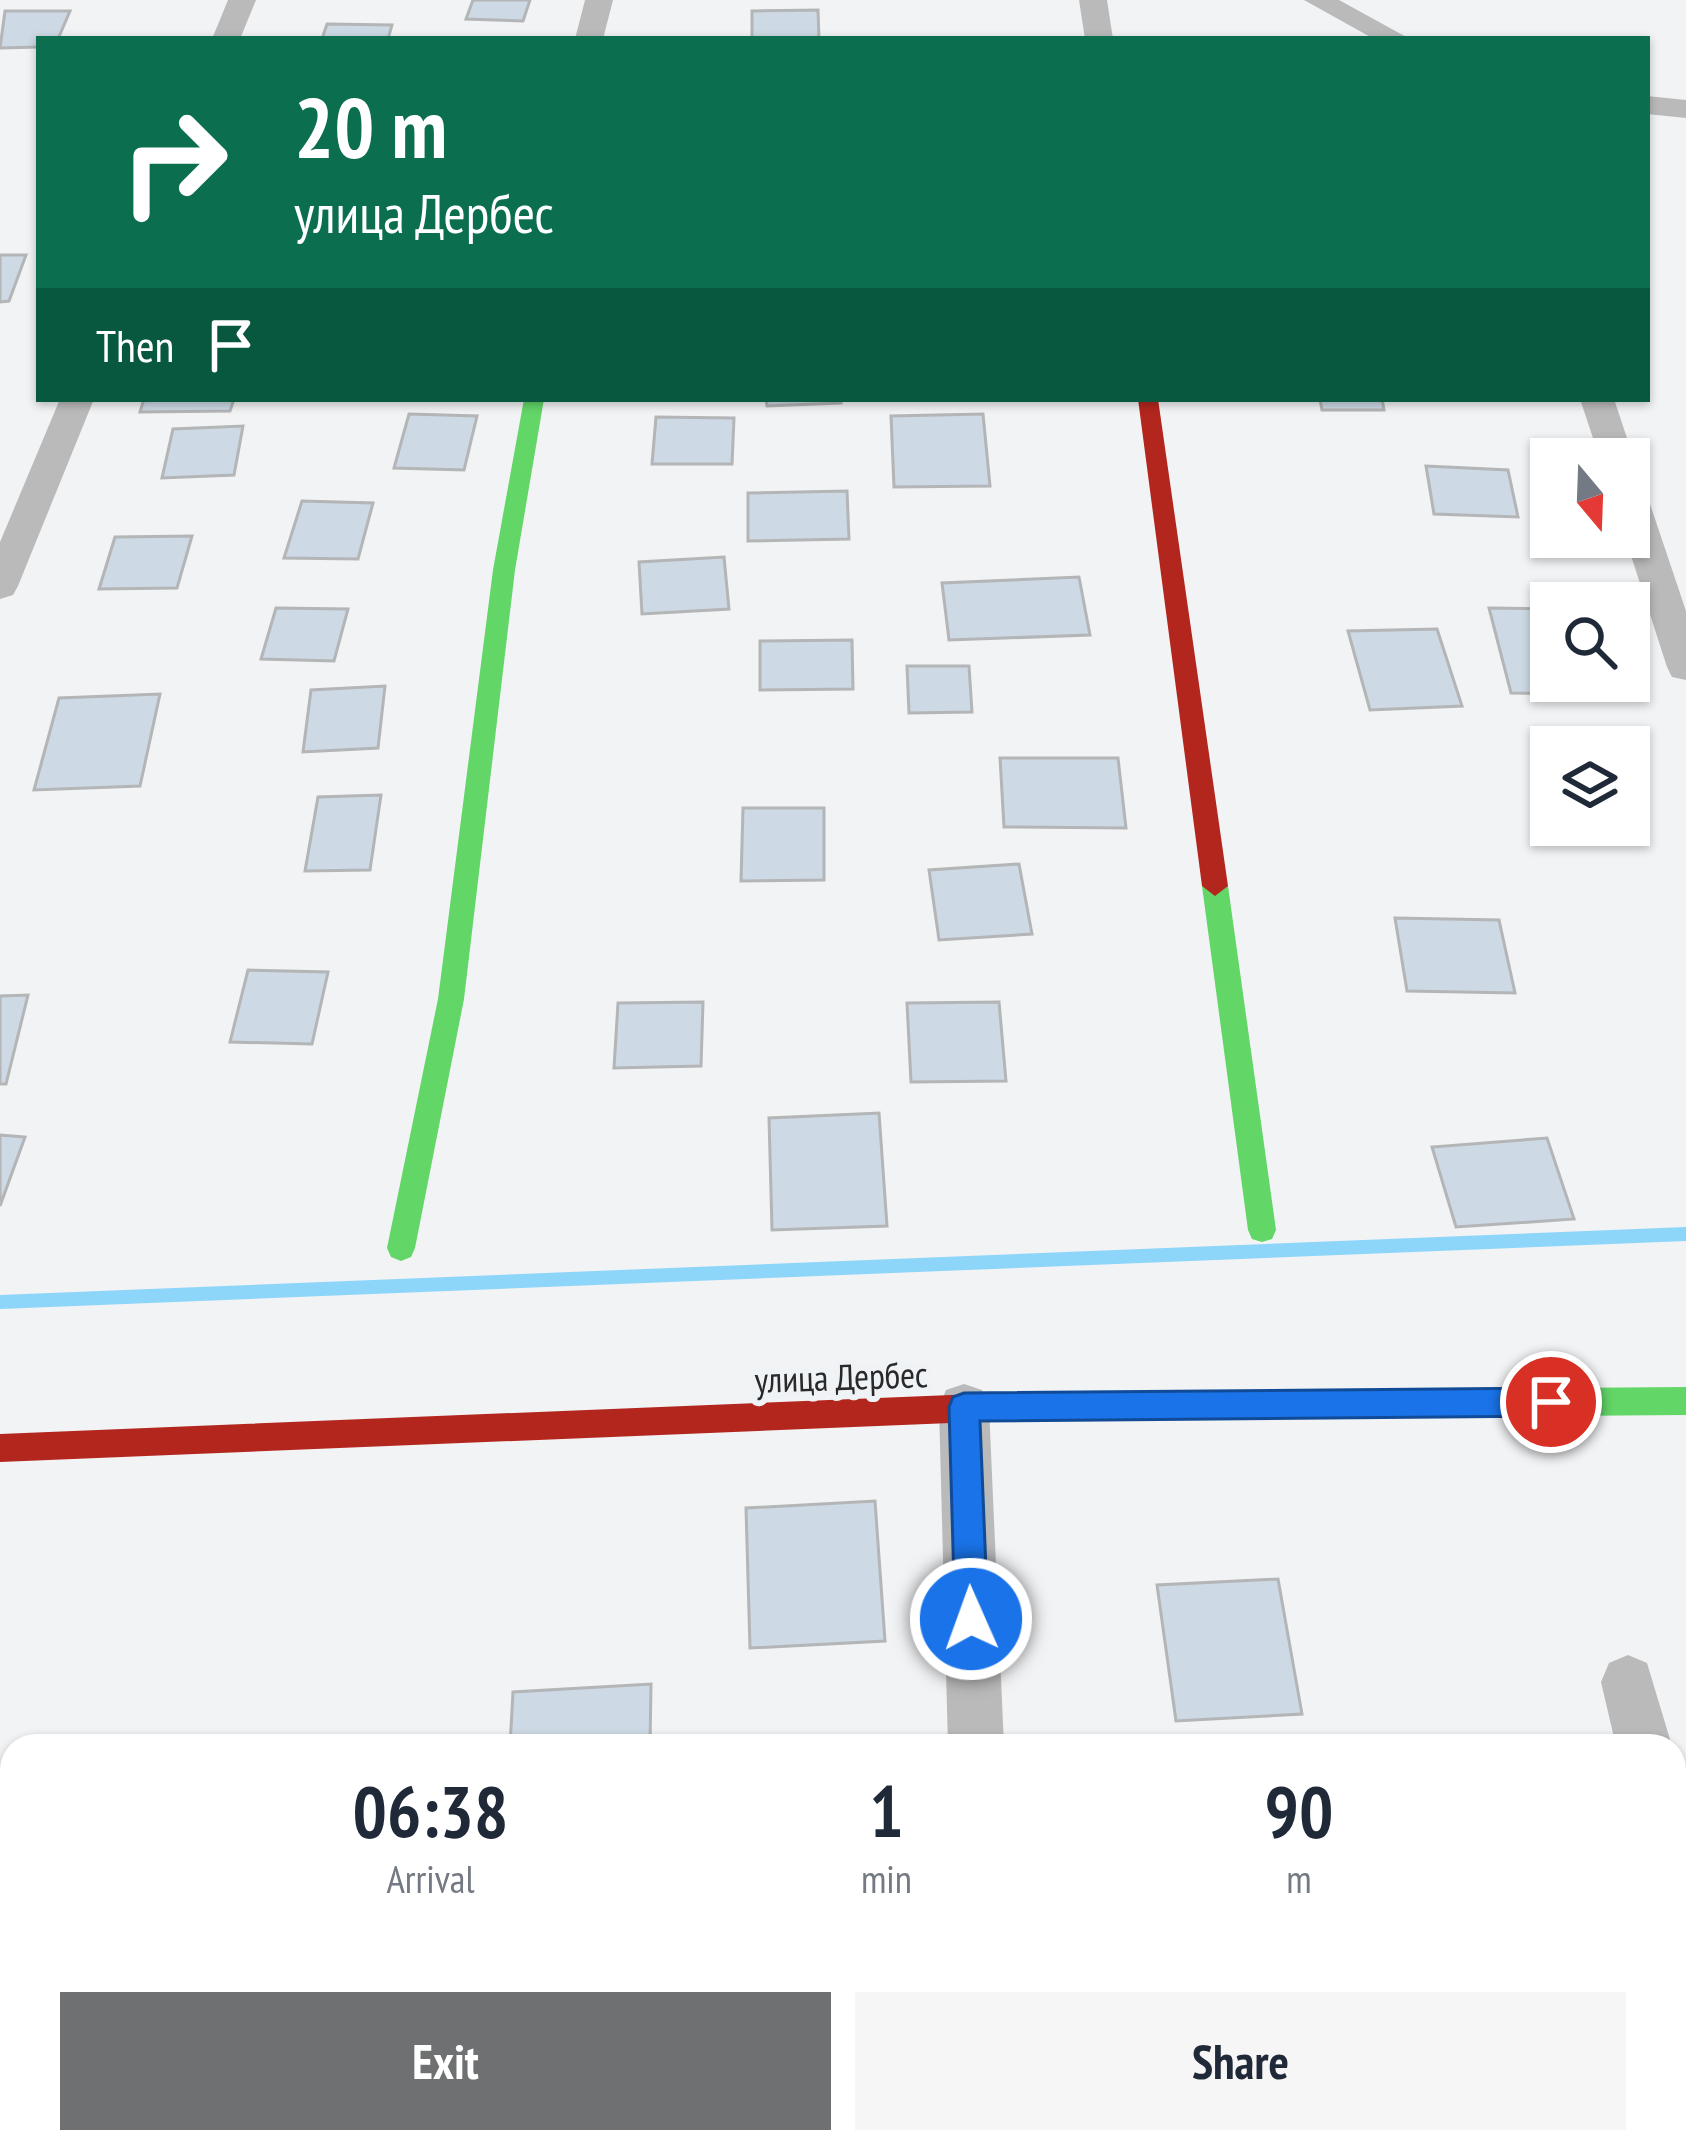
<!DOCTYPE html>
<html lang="en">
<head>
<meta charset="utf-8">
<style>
	body { margin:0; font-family:"PT Sans Narrow",sans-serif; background:#f6f6f7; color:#1f2937; height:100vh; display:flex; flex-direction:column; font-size:45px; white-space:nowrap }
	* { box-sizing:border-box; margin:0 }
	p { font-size:39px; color:#747a83 }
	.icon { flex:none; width:66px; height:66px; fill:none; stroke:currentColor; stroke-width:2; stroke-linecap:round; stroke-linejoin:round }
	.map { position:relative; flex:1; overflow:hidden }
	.drawer { position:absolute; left:0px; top:1734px; width:1686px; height:420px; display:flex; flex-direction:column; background:#fff; border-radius:36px 36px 0 0; box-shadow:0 3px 9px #0004 }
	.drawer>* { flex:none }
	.hud { position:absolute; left:36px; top:36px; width:1614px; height:366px; border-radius:0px; box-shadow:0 3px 9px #0004; background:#0b6e4f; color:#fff; overflow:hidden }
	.needle { width:78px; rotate:161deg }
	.tools { position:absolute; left:1530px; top:438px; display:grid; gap:24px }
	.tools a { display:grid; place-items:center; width:120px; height:120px; border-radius:0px; background:#fff; box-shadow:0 3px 9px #0004; font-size:60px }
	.pin { position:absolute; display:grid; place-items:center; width:102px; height:102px; color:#fff; margin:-51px; border:6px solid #fff; border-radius:50%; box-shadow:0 3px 12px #0007 }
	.me { position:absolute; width:132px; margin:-66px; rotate:358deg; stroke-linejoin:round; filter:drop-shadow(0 0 9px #0008) }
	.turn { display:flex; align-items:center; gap:42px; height:252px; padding:0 60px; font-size:54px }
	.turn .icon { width:156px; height:156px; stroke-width:2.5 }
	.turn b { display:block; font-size:84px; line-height:102px }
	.then { display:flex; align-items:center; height:114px; padding:0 60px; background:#0003; gap:24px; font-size:45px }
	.eta { display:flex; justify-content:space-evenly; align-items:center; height:204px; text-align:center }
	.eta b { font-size:72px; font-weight:800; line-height:84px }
	.button { display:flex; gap:24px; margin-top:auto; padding:24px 60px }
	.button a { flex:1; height:138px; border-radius:0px; background:#6e7071; color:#fff; font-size:48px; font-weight:800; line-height:138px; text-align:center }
	.button a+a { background:#f6f6f7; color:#1f2937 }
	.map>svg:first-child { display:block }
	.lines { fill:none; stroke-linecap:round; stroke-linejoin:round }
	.stream { fill:#8ed5fa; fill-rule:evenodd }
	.building { fill:#cdd9e4; stroke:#b4b5b6; stroke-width:3 }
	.street { fill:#bababa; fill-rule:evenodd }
	.fast { fill:#63d668; fill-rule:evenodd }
	.jam { fill:#b3261e; fill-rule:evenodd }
	.route { fill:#1a73e8; stroke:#114b97; stroke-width:3 }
	.labels { text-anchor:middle; stroke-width:12; stroke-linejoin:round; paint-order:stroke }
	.street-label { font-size:36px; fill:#28292a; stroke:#f0f3f6 }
</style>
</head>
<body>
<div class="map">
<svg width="1686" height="2154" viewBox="0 0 1686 2154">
	<rect width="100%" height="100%" fill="#f1f3f5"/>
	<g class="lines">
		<path class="stream" d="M1686 1227V1241L0 1309V1295Z"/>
	</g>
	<path class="building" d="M473 0H530L523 21 466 19Z
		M818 10 819 39H752V11Z
		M5 11H70L58 39H39V47L0 48Z
		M327 24 392 25 388 39H322Z
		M0 255H26L9 301 0 302Z
		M144 399H234L230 411 140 412Z
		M766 399H841V403L767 406Z
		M1320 399H1382L1384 410H1322Z
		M409 414 477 416 464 470 394 468Z
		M983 414 990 486 894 487 891 416Z
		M656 417 734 418 732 464H652Z
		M243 426 234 475 162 478 173 429Z
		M1426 466 1508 470 1518 517 1434 514Z
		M847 491 849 539 748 541V493Z
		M302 501 373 503 358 559 284 558Z
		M192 536 177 588 99 589 115 537Z
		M724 557 729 609 642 614 639 562Z
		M1079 577 1090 635 949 640 942 583Z
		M276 608 348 609 334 661 261 659Z
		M1489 608 1551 609V681H1592L1595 694 1511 693Z
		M1437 629 1462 706 1370 710 1348 631Z
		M852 640 853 689 760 690V641Z
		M907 666H969L972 712 909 713Z
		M385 686 378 748 303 752 311 690Z
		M160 694 140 786 34 790 59 698Z
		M1000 758H1118L1126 828 1004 827Z
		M381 795 370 870 305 871 318 797Z
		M743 808H824V880L741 881Z
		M1019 864 1032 934 939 940 929 870Z
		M1395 918 1499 920 1515 993 1407 991Z
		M248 970 328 972 312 1044 230 1042Z
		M28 995 6 1084H0V996Z
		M703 1002 701 1066 614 1068 618 1003Z
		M999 1002 1006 1081 911 1082 907 1003Z
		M879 1113 887 1226 772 1230 769 1118Z
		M0 1135 25 1137 0 1206Z
		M1547 1138 1574 1219 1456 1227 1432 1147Z
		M875 1501 885 1641 750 1648 746 1508Z
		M1278 1579 1302 1714 1176 1721 1157 1585Z
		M651 1684 650 1746H510L513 1692Z
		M12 2028V2098L0 2092V2048Z
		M1065 2142H1217L1219 2154H1067Z"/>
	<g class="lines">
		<path class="street" d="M228 0H256L240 39H212Z
			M585 0H613L603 39H575Z
			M1079 0H1107L1113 39H1085Z
			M1304 0H1339L1410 39H1374Z
			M1647 96 1686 100V118L1647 114Z
			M60 399H94L18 586 13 595 0 599V542Z
			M1580 399H1614L1634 459 1629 467V459H1600Z
			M1629 483 1642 487 1647 495 1686 611V680L1672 677 1667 667 1625 537H1629Z
			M964 1384 982 1390 989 1407 1004 1746H948L939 1407 946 1390Z
			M1628 1655 1647 1663 1672 1746H1616L1601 1682 1609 1663Z
			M1674 1840 1686 1845V1948L1674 1943Z
			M958 2142H1020L1021 2154H959Z"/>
		<path class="fast" d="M524 399H544L515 570 464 999 415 1248 411 1257 401 1261 391 1257 387 1248 438 999 493 570Z
			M1215 876 1228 886 1276 1230 1272 1239 1262 1242 1252 1239 1248 1230 1202 886Z
			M1686 1387V1415L1024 1420 1013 1416 1009 1406 1013 1396 1024 1392Z"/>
		<path class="jam" d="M1138 399H1158L1228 886 1215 896 1202 886Z
			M1024 1392 1035 1396 1039 1406 1035 1416 1024 1420 0 1462V1434Z"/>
	</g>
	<path class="route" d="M1551 1388 1561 1392 1566 1402 1561 1412 1551 1416 980 1421 988 1619 983 1631 971 1635 960 1631 955 1619 949 1407 953 1397 964 1393Z"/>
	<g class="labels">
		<g class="street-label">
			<text transform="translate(841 1377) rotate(-2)" y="13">улица Дербес</text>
		</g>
	</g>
</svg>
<div class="tools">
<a><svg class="needle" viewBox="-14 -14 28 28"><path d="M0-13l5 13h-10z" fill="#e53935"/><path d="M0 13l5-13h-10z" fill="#747a83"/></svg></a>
<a><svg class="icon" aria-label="search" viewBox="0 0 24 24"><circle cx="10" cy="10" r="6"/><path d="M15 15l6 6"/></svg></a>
<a><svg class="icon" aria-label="layers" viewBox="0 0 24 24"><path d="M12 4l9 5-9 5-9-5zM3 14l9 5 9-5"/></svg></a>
</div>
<div class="pin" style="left:1551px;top:1402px;background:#d93025"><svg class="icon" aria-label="arrive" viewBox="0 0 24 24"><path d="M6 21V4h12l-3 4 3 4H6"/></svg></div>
<svg class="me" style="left:971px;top:1619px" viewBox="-20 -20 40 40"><circle r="17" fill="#1a73e8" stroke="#fff" stroke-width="3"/><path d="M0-11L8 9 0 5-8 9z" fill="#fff"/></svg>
<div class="hud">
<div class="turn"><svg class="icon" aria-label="right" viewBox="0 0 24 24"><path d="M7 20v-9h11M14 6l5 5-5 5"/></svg><div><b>20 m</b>улица Дербес</div></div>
<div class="then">Then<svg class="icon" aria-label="arrive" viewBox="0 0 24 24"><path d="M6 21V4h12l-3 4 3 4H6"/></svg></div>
</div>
<section class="drawer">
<div class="eta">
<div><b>06:38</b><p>Arrival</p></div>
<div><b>1</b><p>min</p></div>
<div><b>90</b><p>m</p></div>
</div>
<div class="button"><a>Exit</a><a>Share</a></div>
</section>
</div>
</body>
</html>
